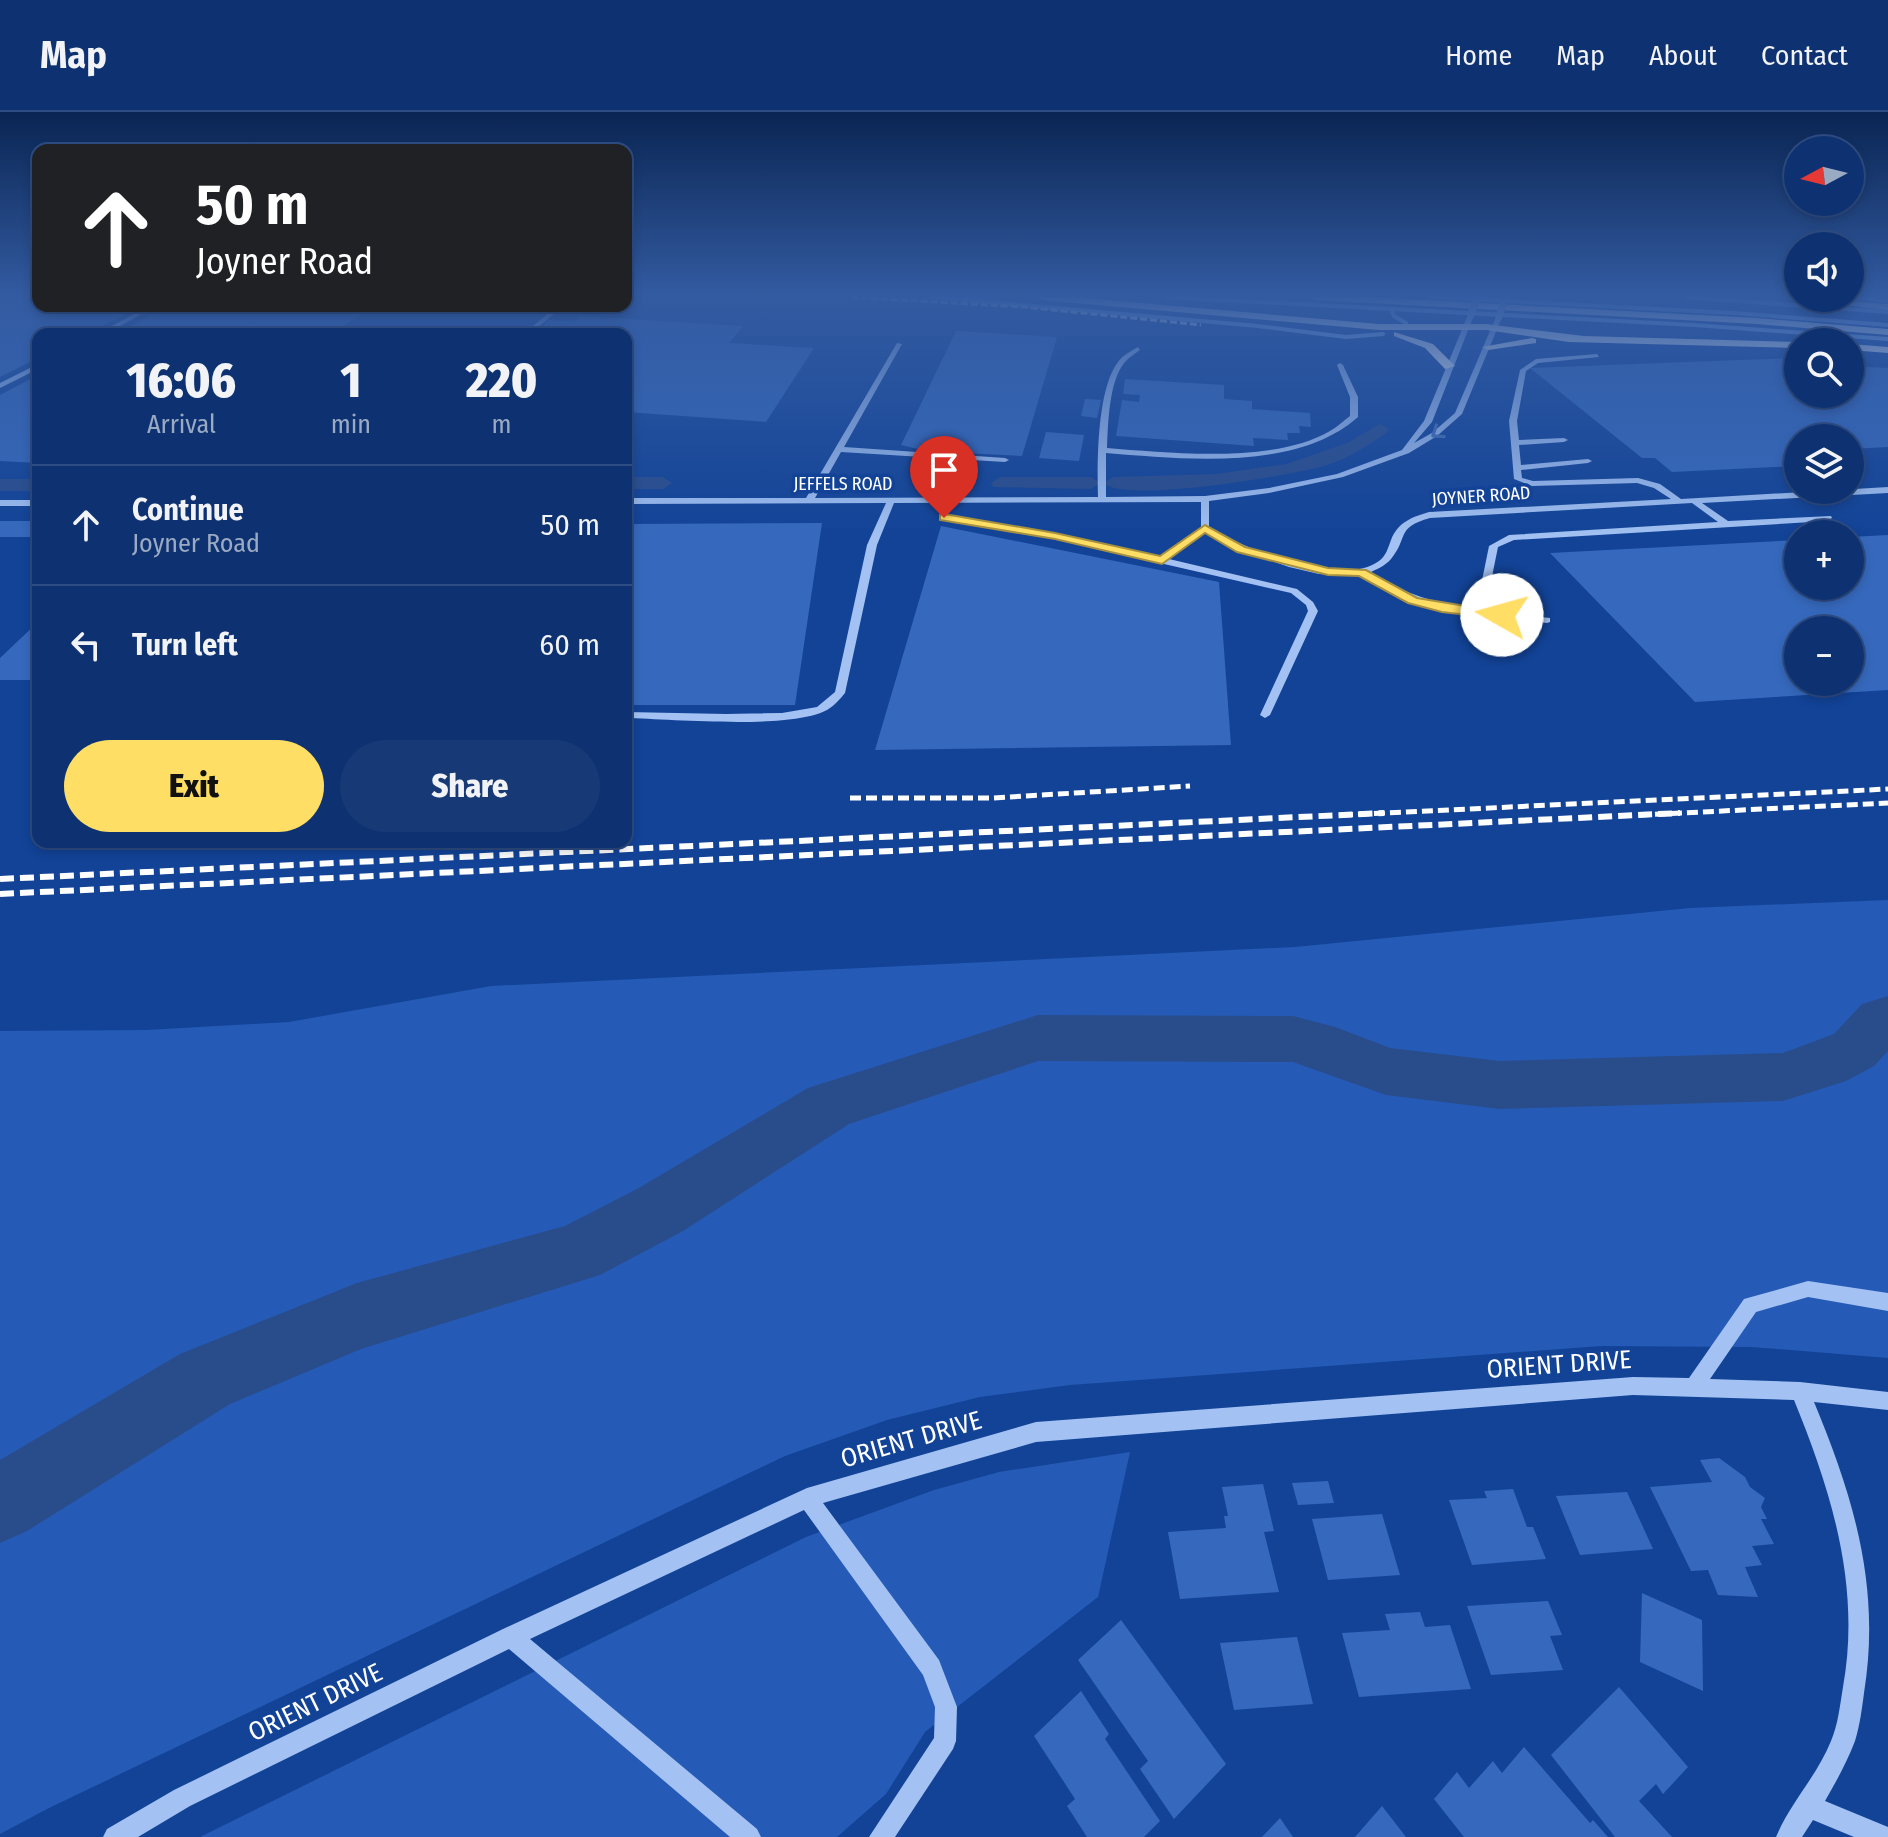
<!DOCTYPE html>
<html lang="en">
<head>
<meta charset="utf-8">
<style>
	body { margin:0; font-family:"Fira Sans Condensed",sans-serif; background:#173a76; color:#f1f3f6; height:100vh; display:flex; flex-direction:column; font-size:30px; white-space:nowrap }
	* { box-sizing:border-box; margin:0 }
	p { font-size:26px; color:#9baac3 }
	.icon { flex:none; width:44px; height:44px; fill:none; stroke:currentColor; stroke-width:2; stroke-linecap:round; stroke-linejoin:round }
	.map { position:relative; flex:1; overflow:hidden }
	.panel { position:absolute; left:32px; top:216px; width:600px; height:520px; display:flex; flex-direction:column; background:#0e3271; border-radius:16px; box-shadow:0 4px 12px #0003,0 0 0 2px #2e4d84 }
	.panel>* { flex:none }
	.hud { position:absolute; left:32px; top:32px; width:600px; height:168px; border-radius:16px; box-shadow:0 4px 12px #0003,0 0 0 2px #2e4d84; background:#202124; color:#fff; overflow:hidden }
	.needle { width:52px; rotate:263deg }
	.tools { position:absolute; left:1784px; top:24px; display:grid; gap:16px }
	.tools a { display:grid; place-items:center; width:80px; height:80px; border-radius:50%; background:#0e3271; box-shadow:0 4px 12px #0003,0 0 0 2px #2e4d84; font-size:40px }
	.pin { position:absolute; display:grid; place-items:center; width:68px; height:68px; color:#fff; margin:-82px -34px; border-radius:50% 50% 50% 0; rotate:-45deg; box-shadow:0 0 8px #0007 }
	.pin .icon { rotate:45deg }
	.me { position:absolute; width:88px; margin:-44px; rotate:277deg; stroke-linejoin:round; filter:drop-shadow(0 0 6px #0008) }
	.turn { display:flex; align-items:center; gap:28px; height:168px; padding:0 32px; font-size:36px }
	.turn .icon { width:104px; height:104px; stroke-width:2.5 }
	.turn b { display:block; font-size:56px; line-height:68px }
	.eta { display:flex; justify-content:space-evenly; align-items:center; height:136px; text-align:center }
	.eta b { font-size:48px; font-weight:800; line-height:56px }
	.primary-button { display:flex; gap:16px; margin-top:auto; padding:16px 32px }
	.primary-button a { flex:1; height:92px; border-radius:48px; background:#ffde65; color:#111; font-size:32px; font-weight:800; line-height:92px; text-align:center }
	.primary-button a+a { background:#173a76; color:#f1f3f6 }
	ul { padding:0; list-style:none }
	li { display:flex; align-items:center; gap:24px; height:120px; padding:0 32px; border-top:2px solid #2e4d84 }
	li div { flex:1 }
	li b { display:block; font-size:30px }
	li em { font-style:normal }
	header { display:flex; align-items:center; gap:48px; box-sizing:border-box; height:112px; padding:0 40px; background:#0e3271; border-bottom:2px solid #2e4d84 }
	header strong { font-size:38px }
	nav { display:flex; gap:44px; margin-inline-start:auto; font-size:28px }
	.map>svg:first-child { display:block }
	.green { fill:#255bb6 }
	.lines { fill:none; stroke-linecap:round; stroke-linejoin:round }
	.stream { stroke:#95bbf6; stroke-width:4 }
	.canal { fill:#294c8b; fill-rule:evenodd }
	.river { fill:#294c8b; fill-rule:evenodd }
	.building { fill:#3669bd; fill-rule:evenodd }
	.minor { fill:#a3c2f3; fill-rule:evenodd }
	.highway { fill:#fff; fill-rule:evenodd }
	.rail-far2 { stroke:#fff; stroke-width:3; stroke-dasharray:7 3; stroke-linecap:butt }
	.rail-far1 { stroke:#fff; stroke-width:5; stroke-dasharray:11 5; stroke-linecap:butt }
	.rail { stroke:#fff; stroke-width:6; stroke-dasharray:14 6; stroke-linecap:butt }
	.minor-bridge { stroke:#a3c2f3; stroke-width:7 }
	.oneway { stroke:#456fb7 }
	.route { fill:#ffde65; stroke:#a69042; stroke-width:2 }
	.labels { text-anchor:middle; stroke-width:7; stroke-linejoin:round; paint-order:stroke }
	.far-street-label { font-size:18px; fill:#fff; stroke:#124397 }
	.near-street-label { font-size:26px; fill:#fff; stroke:#124397 }
</style>
</head>
<body>
<header>
<strong>Map</strong>
<nav><a>Home</a><a>Map</a><a>About</a><a>Contact</a></nav>
</header>
<div class="map">
<svg width="1888" height="1725" viewBox="0 0 1888 1725">
	<rect width="100%" height="100%" fill="#124397"/>
	<path class="green" d="M1888 788V1246L1752 1235 1601 1234 1070 1273 980 1285 887 1308 785 1344 49 1696 0 1722V919L147 918 289 910 491 874 1295 835 1690 796Z
		M1130 1340 1098 1485 925 1620 886 1682 837 1725H200L806 1425 934 1378 999 1360Z"/>
	<g class="lines">
		<path class="stream" d="M931 185 1258 214 1346 225 1383 222
			M1164 185 1694 213 1888 227
			M1431 185 1734 201 1888 213
			M1684 185 1888 200
			M1853 185 1888 189
			M1391 197 1394 204 1406 211"/>
		<path class="canal" d="M1380 312 1389 317 1386 321C1367 334 1349 346 1327 353 1296 363 1123 392 1104 371L1113 365 1216 362 1287 352 1347 331Z
			M626 365H663L672 371 663 377H626Z
			M1000 365H1091L1100 371 1091 377 993 375 991 371Z
			M0 367H38V379H0Z"/>
		<path class="river" d="M1888 884V939L1874 954 1846 969 1783 989 1500 997 1386 983 1293 950 1038 949 849 1012 683 1119 600 1163 361 1237 230 1292 27 1419 0 1431V1348L180 1242 357 1171 565 1114 637 1077 808 976 1038 903 1293 904 1335 915 1390 936 1500 949 1783 941 1834 922 1862 892Z"/>
	</g>
	<path class="building" d="M0 185H38V194H142L86 222H38V246L0 265Z
		M169 194H372L332 222H116Z
		M580 204 743 214 729 231 814 236 766 310 626 300V222H533L549 208 574 210Z
		M956 219 1057 225 1022 344 926 339 901 333Z
		M1795 246H1798V282H1850V254L1888 256V335L1850 337V326H1798V354L1672 360 1655 346H1642L1530 256Z
		M38 263V351L0 349V283Z
		M1125 267 1224 273V287L1252 289V297L1310 301 1311 315 1299 314 1300 321H1287L1288 328 1253 326 1254 334 1116 324 1122 288 1139 290 1140 283 1123 282Z
		M1085 287 1101 288 1097 306 1081 304Z
		M1046 320 1084 323 1079 349 1039 346Z
		M0 409H38V425H0Z
		M822 411 795 593H626V412Z
		M941 414 1219 470 1231 633 875 638Z
		M1888 423V578L1695 590 1550 441 1798 428V474H1850V425ZM1798 518H1850V570H1798Z
		M38 510V568H0V546Z
		M1719 1346 1745 1365 1750 1375 1765 1386 1761 1395 1767 1407H1761L1774 1432 1752 1434 1762 1453 1745 1455 1758 1485 1718 1483 1708 1458 1691 1459 1650 1375 1712 1370 1700 1348Z
		M1328 1369 1334 1391 1298 1393 1292 1371Z
		M1263 1372 1274 1419 1264 1420 1279 1480 1180 1487 1168 1420 1226 1416 1224 1404H1228L1222 1375Z
		M1513 1377 1527 1415H1533L1546 1447 1472 1453 1449 1388 1487 1386 1484 1379Z
		M1627 1380 1653 1437 1580 1443 1556 1384Z
		M1382 1402 1400 1463 1328 1468 1312 1407Z
		M1642 1481 1702 1508 1703 1579 1640 1550Z
		M1548 1489 1562 1523 1550 1524 1563 1558 1491 1563 1467 1494Z
		M1420 1500 1425 1515 1450 1513 1471 1577 1359 1585 1342 1521 1390 1518 1385 1502Z
		M1121 1508 1226 1652 1174 1707 1140 1657 1148 1649 1078 1548Z
		M1297 1525 1313 1592 1234 1598 1220 1531Z
		M1619 1575 1688 1655 1663 1682 1656 1672 1639 1689 1672 1725H1615L1551 1643Z
		M1081 1579 1109 1622 1105 1627 1160 1709 1144 1725H1087L1067 1694 1075 1687 1034 1624Z
		M1524 1635 1590 1711 1593 1708 1608 1725H1464L1434 1687 1457 1660 1469 1676 1493 1649 1502 1661Z
		M1382 1694 1406 1725H1355Z
		M1280 1706 1293 1725H1262Z"/>
	<g class="lines">
		<path class="minor" d="M149 194H157L105 222H97Z
			M550 200 555 201 530 222H523Z
			M1471 201 1474 203 1432 310 1414 331 1432 321 1455 301 1496 205 1499 203 1502 205 1462 302 1437 324 1409 341 1343 365 1269 381 1209 389V415C1244 437 1342 477 1379 449 1386 444 1388 436 1391 428 1398 410 1412 405 1429 400L1671 387 1654 376 1637 371 1532 374 1514 367 1509 309 1520 258 1536 247 1597 242 1599 245 1538 251 1526 259 1517 309 1519 328 1564 326 1568 328 1564 330 1519 333 1521 353 1588 347 1592 349 1588 351 1521 358 1522 366 1533 369 1638 366 1660 372 1681 387 1888 375V381L1702 391 1728 409 1831 404 1832 406 1828 409 1514 428 1498 435 1485 499 1550 506V510L1547 511 1474 503 1425 493 1380 476 1358 463 1319 462 1289 455 1238 437 1205 420 1169 447 1297 477 1313 490 1318 499 1270 603 1265 606 1260 603 1308 499 1306 493 1291 481 1055 427 944 409 940 406 944 403 1055 421 1160 445 1201 415V390L894 391 877 433 845 581C840 587 834 594 827 598 790 618 672 607 626 606V600L726 602 782 601 817 595 835 580 867 433 886 391 626 392V386H806L897 231 902 232 844 335 1005 346 1009 348 1005 350 841 340 815 386 1098 385C1097 350 1097 277 1118 250 1123 243 1131 239 1138 235L1140 238C1135 242 1129 245 1125 250 1109 268 1108 312 1107 336 1170 341 1274 352 1330 319 1337 315 1343 309 1350 304V285L1337 253 1340 251 1343 253 1358 285V305C1296 360 1183 347 1106 341V385L1205 384 1269 376 1337 362 1402 338 1424 309 1468 203ZM1692 391 1718 410 1509 423 1489 434 1476 498C1437 492 1403 481 1369 461 1377 457 1385 454 1391 447 1409 425 1395 416 1430 406Z
			M38 252V257L0 276V271Z
			M0 388H38V394H0Z
			M1808 1169 1888 1181V1199L1808 1185 1756 1200 1710 1267 1800 1270 1888 1280V1298L1814 1290C1854 1386 1881 1476 1864 1581 1862 1596 1860 1613 1855 1629 1847 1650 1836 1670 1825 1689L1888 1715V1725H1854L1813 1708 1802 1725H1776C1790 1691 1817 1664 1831 1629 1838 1613 1840 1593 1843 1575 1861 1475 1832 1381 1794 1288L1633 1283 1036 1330 823 1391 939 1548 957 1595 956 1629 953 1637 895 1725H869L934 1626 935 1595 923 1563 804 1398 530 1527 757 1717 761 1725H730L509 1537 190 1694 138 1725H103L107 1717 174 1678 503 1517 807 1376 1036 1310 1633 1265 1689 1266 1744 1187Z"/>
		<path class="highway" d="M1037 185H1073L1379 212H1486L1584 224 1800 230 1798 236 1569 230 1486 218H1379L1042 188Z
			M1311 185H1367L1757 206 1888 217V223L1757 212 1316 188Z
			M1802 186 1888 192V198L1807 189Z
			M1394 220 1433 232 1455 254 1445 257 1425 236 1394 224Z
			M1532 226 1536 227V231L1488 238 1482 235Z
			M1850 232 1888 235V241L1850 238Z"/>
		<path class="rail-far2" d="M851 185 1024 195 1201 213"/>
		<path class="rail-far1" d="M850 686H993L1190 674
			M1342 703 1888 677
			M1639 703 1888 691"/>
		<path class="rail" d="M0 767 1384 701
			M0 782 1680 701"/>
		<path class="minor-bridge" d="M1471 203 1477 185
			M1499 205 1505 185"/>
	</g>
	<defs><path id="oneway-chevron" d="M-2-3.5L2.5 0L-2 3.5" fill="none" stroke-width="1.6" stroke-linecap="round" stroke-linejoin="round" transform="scale(2)"/></defs>
	<use class="oneway" href="#oneway-chevron" transform="translate(1437 321) rotate(146)"/>
	<linearGradient id="sky" x2="0" y2="1"><stop stop-color="#0a2553"/><stop offset="0.43" stop-color="#335ba1"/><stop offset="1" stop-color="#335ba1" stop-opacity="0"/></linearGradient>
	<rect width="1888" height="426" fill="url(#sky)"/>
	<path class="route" d="M944 402 1055 421 1160 444 1205 413 1245 435 1328 456 1366 458 1417 486 1502 500 1509 503 1502 507 1442 500 1408 491 1359 464 1328 463 1237 440 1205 421 1162 452 1055 427 940 408V403Z"/>
	<g class="labels">
		<g class="far-street-label">
			<text x="843" y="378">JEFFELS ROAD</text>
			<text transform="translate(1481 384) rotate(-4)" y="6">JOYNER ROAD</text>
		</g>
		<g class="near-street-label">
			<text transform="translate(1559 1252) rotate(-4)" y="9">ORIENT DRIVE</text>
			<text transform="translate(911 1327) rotate(-16)" y="9">ORIENT DRIVE</text>
			<text transform="translate(315 1590) rotate(-26)" y="9">ORIENT DRIVE</text>
		</g>
	</g>
</svg>
<div class="tools">
<a><svg class="needle" viewBox="-14 -14 28 28"><path d="M0-13l5 13h-10z" fill="#e53935"/><path d="M0 13l5-13h-10z" fill="#9baac3"/></svg></a>
<a><svg class="icon" aria-label="sound" viewBox="0 0 24 24"><path d="M4 9h4l5-4v14l-5-4H4zM17 9q2 3 0 6"/></svg></a>
<a><svg class="icon" aria-label="search" viewBox="0 0 24 24"><circle cx="10" cy="10" r="6"/><path d="M15 15l6 6"/></svg></a>
<a><svg class="icon" aria-label="layers" viewBox="0 0 24 24"><path d="M12 4l9 5-9 5-9-5zM3 14l9 5 9-5"/></svg></a>
<a>+</a>
<a>−</a>
</div>
<div class="pin" style="left:944px;top:406px;background:#d93025"><svg class="icon" aria-label="arrive" viewBox="0 0 24 24"><path d="M6 21V4h12l-3 4 3 4H6"/></svg></div>
<svg class="me" style="left:1502px;top:503px" viewBox="-20 -20 40 40"><circle r="19" fill="#fff"/><path d="M0-13L10 11 0 6-10 11z" fill="#ffde65"/></svg>
<div class="hud">
<div class="turn"><svg class="icon" aria-label="ahead" viewBox="0 0 24 24"><path d="M12 20V5M6 11l6-6 6 6"/></svg><div><b>50 m</b>Joyner Road</div></div>
</div>
<section class="panel">
<div class="eta">
<div><b>16:06</b><p>Arrival</p></div>
<div><b>1</b><p>min</p></div>
<div><b>220</b><p>m</p></div>
</div>
<ul>
<li><svg class="icon" aria-label="ahead" viewBox="0 0 24 24"><path d="M12 20V5M6 11l6-6 6 6"/></svg><div><b>Continue</b><p>Joyner Road</p></div><em>50 m</em></li>
<li><svg class="icon" aria-label="left" viewBox="0 0 24 24"><path d="M17 20v-9H6M10 6l-5 5 5 5"/></svg><div><b>Turn left</b></div><em>60 m</em></li>
</ul>
<div class="primary-button"><a>Exit</a><a>Share</a></div>
</section>
</div>
</body>
</html>
